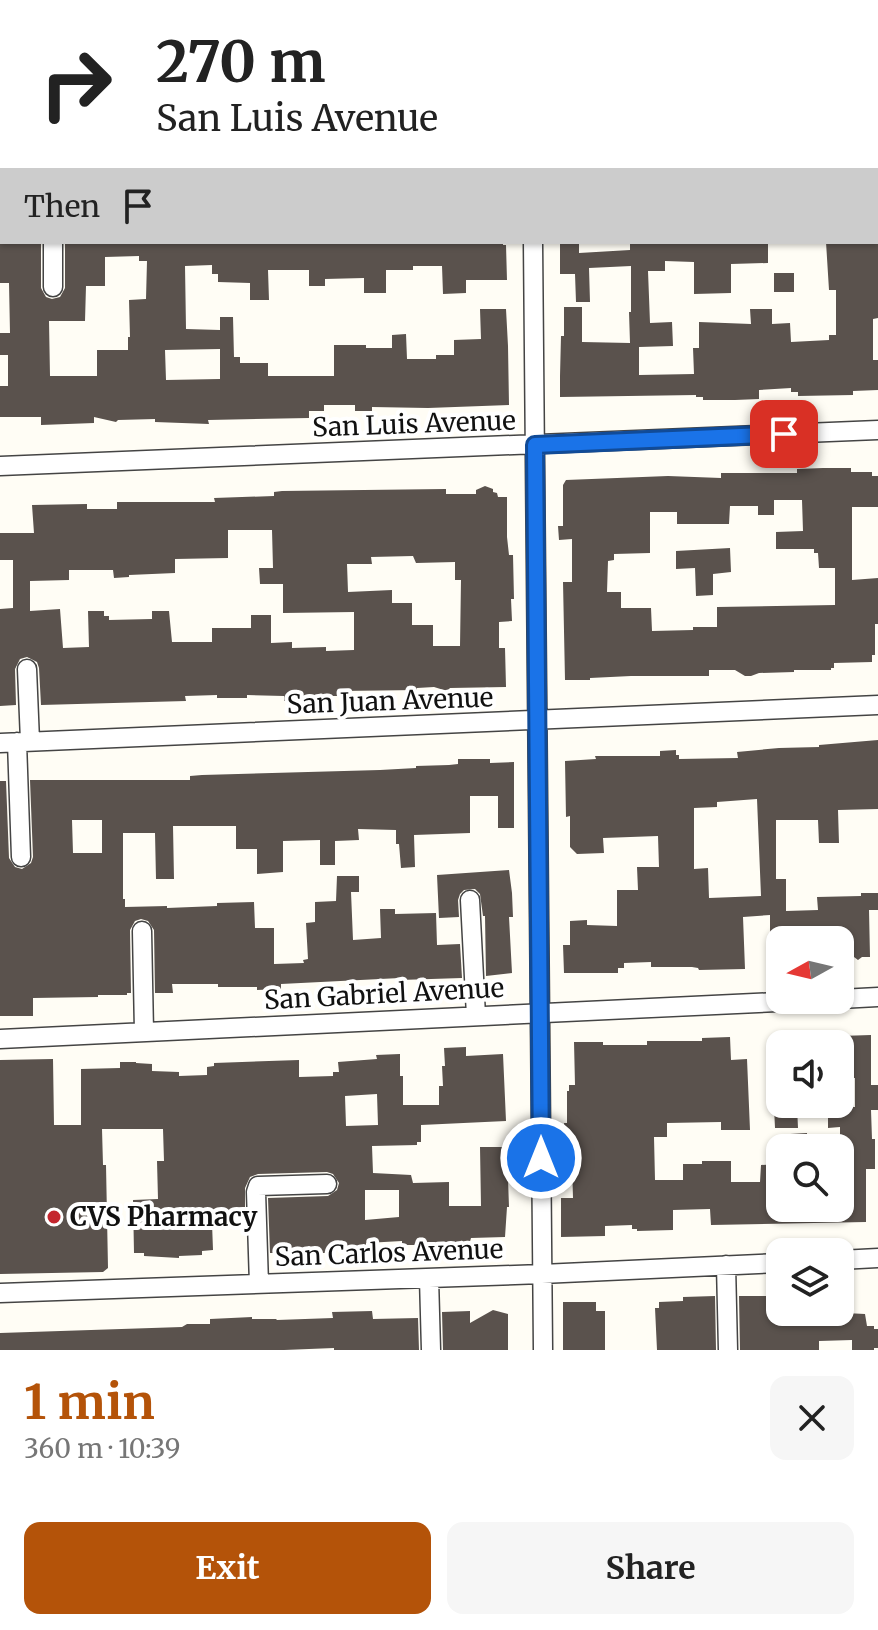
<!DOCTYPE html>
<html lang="en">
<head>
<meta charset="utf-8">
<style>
	body { margin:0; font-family:Merriweather,serif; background:#f6f6f6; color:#222; height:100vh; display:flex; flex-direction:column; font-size:30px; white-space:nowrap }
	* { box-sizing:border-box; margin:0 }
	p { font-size:26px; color:#767676 }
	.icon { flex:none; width:44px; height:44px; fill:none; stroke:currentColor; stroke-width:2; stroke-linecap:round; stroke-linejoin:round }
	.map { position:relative; height:1350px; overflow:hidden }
	.details { display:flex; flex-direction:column; background:#fff; flex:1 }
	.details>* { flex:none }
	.hud { position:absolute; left:0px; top:0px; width:878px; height:244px; box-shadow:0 2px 6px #0004; background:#fff; color:#222; overflow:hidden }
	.needle { width:52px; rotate:262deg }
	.buttons { position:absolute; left:766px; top:926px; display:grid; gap:16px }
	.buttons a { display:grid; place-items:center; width:88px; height:88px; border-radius:16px; background:#fff; box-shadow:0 2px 6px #0004; font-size:40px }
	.pin { position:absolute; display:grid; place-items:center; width:68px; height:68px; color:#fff; margin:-34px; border-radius:16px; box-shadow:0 4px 12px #0006 }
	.me { position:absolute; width:88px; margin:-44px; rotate:0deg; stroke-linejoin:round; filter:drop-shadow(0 0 6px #0008) }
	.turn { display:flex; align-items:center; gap:28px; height:168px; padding:0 24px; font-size:36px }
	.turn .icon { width:104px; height:104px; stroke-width:2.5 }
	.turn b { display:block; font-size:56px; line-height:68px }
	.then { display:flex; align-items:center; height:76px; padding:0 24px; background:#0003; gap:16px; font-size:30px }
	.round { display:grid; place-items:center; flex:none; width:84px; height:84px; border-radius:16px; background:#f6f6f6 }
	.head { display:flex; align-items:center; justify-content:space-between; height:136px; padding:0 24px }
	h1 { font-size:48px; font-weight:700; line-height:60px; color:#b45309 }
	.action { display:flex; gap:16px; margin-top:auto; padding:16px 24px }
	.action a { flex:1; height:92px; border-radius:16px; background:#b45309; color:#fff; font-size:32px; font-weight:700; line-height:92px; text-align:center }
	.action a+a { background:#f6f6f6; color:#222 }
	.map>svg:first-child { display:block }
	.building { fill:#5a524d; fill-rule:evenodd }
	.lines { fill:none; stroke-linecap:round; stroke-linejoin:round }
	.minor-casing { stroke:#444; stroke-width:21 }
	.minor { stroke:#fff; stroke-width:18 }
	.route-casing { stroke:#114b97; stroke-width:20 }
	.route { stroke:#1a73e8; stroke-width:14 }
	.poi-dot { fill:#c4262e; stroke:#fff; stroke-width:3 }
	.labels { text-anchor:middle; stroke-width:8; stroke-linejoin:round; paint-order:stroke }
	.street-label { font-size:26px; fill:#111; stroke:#fff }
	.poi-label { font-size:26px; font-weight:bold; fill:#111; stroke:#fff; text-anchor:start }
</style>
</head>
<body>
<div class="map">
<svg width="878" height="1350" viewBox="0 0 878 1350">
	<rect width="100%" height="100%" fill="#fffdf5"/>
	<path class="building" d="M0 242H41V288L46 297 52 299 60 297 65 288V242H503V245H506L507 280H466V293L443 294 442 266H413V270H386V293H364V278L325 279V286H309V270H268L269 300H250V283L218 282V274H212V265L185 266 186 329 220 330V317H233L234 357H240V363H268V376H334V345H366V348H392V335L406 334 407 359H436V355H454V340L481 339 480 309H506L508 346 509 405 428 408 372 407V411H355V405H324V411H309V418L208 420 209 424 155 422V419L118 420 116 422 94 417V423L41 425V417H0V386H8V355H0V333H10L9 283H0ZM139 256V261H147L146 299 129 300 130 337H128V350H97V376H50L49 321H85L86 286H105V257ZM220 349V379L166 380 165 350Z
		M560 242H579V253L630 250V242L768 244V263L731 264V293L694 294V262L665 261V271H648L650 323 672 322 673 346 639 347V375L694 374 693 348H699V322L751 324 750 309H772V324L790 323 791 342 829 340V335H836V290H829L826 242H878V318L873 319V360H878V390L853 391V395L798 396V392H791V388L759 390V399L735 400H703V397H696V395L560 397V376L561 336H564V307H582V342L630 343 629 312H631V266L589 268 590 302H576L575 274H560Z
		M774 273H794V292H774Z
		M823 468H851V472H872V476H878V507H852V580L878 578V624H875V655H872V662L834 663V668H831V670H794V672L759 673 751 676H745L735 670H709V676H631L590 678V680H565L563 582H572V539L559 540 558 526H563V485L566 480 668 476 721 478V473H797V469ZM774 500H802L803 531 776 532V549H814V553H818L819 568H835V605L717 607V627H693V630L652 631 651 608H621V592H607L608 561 614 560V554L650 553V512H677V524H729L730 506H758V515H774Z
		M485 486 493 489V492L497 493 498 497H507V537L509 555H513L514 599H511L512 621 499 622V648H505L506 687 450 688 447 691 434 687 417 688V690L340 691V696H331V701H284V696L247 695V698H217V695L185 696 186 701 41 705 39 668 37 662 27 657 20 659 15 669 16 705 0 706V609L13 608V560H0V533H34L32 505 87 504V509H117V502H215L214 498 274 496V492L282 491 446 489V494H476V490ZM228 530H272L273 568H259L260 584H283V613L354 612V650L326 651V647L292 648V642L271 643V615H251V628H212V642H172L169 611H152V619L109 620V616H104V611H88L89 647 63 648 60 609 30 611V581L69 580V570H113L114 578 129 577V575L175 573V559L228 558ZM413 556 416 563 455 562V580H461L460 646H433V625H412V603H392V590L348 592 347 564H372L371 557Z
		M730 548 731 572 713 574V595L696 596 695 568 676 569V551Z
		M878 740V809L838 810 839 843H819L818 820H776V879H786V911L818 910 817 897 861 896V893H878V910H869L870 957H862L858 960 846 951V940L770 939V915L743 917 745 969 699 970 698 968 692 967H651V962L624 963V968H618V973H564L563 945H570V921L587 920V925L617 926V890H638L637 867H659L658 836 603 838 604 853 577 854 570 847V816L566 817 565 761 596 759 595 756H660V751L676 750V755H679V759L738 758 737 752 779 748 819 747V745ZM757 799 761 896 709 898 708 868 694 869V808L717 807V802Z
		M458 759H490V763L514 762V828H498V796H470V833L414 835 415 867 401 868 399 844H396V830L358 829 359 840 335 841V865H320V840L283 841V872L257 874V849H236V826H173L174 879H156L155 833H123V899H125V907L167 906V908L217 906V903L254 902 255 928H274V964L304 963 303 960 308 959 306 923 315 922V902L336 901 337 876H359V892H351L353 940 381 938 380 909H395V914L436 913 437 945 460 944 462 978 400 980V978L281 984V989L257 990V987H218V984H172L173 993H155L154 930 148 921 141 919 135 921 130 930 131 993H127V995H98V997L33 998V1016H0V781H6L9 858 15 867 22 869 31 863 33 857 30 780H190V776L202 775 380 770 416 768V766L449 765 458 764ZM72 820H102V853H73Z
		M509 870 512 893 513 917H509L512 973 486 976 485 916H483L480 894 475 889 464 890 460 894 458 900 459 917 439 918 437 875Z
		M871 1035V1085H878V1110H871L872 1139H875V1169H866V1222L711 1225 710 1209 673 1210V1230L637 1231V1229H632V1225L605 1226V1236L561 1237V1198H573L572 1165H567L564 1123H567V1091H569V1085H575L574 1042H603V1045H647V1041H702V1038L730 1037 731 1060 747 1059 750 1130H721V1122L667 1123V1137H654L655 1180H683V1164H702V1161H731V1182H760L761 1165 780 1164V1208H847V1170H840V1127L828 1128V1109L851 1108V1107H855V1078H840V1036Z
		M466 1047V1056L503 1054 506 1121 421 1125V1142H417V1145L372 1146 373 1173 411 1175 413 1183 449 1182V1206H481L480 1147H505V1155H510V1163H515L514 1177 508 1179 509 1207H507L505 1237 471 1238 469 1245H402V1241L366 1243V1247L331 1248V1253H270L268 1198 328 1196 337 1190 339 1183 333 1174 327 1172 258 1174 250 1177 245 1188V1222L212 1223 213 1250 202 1251V1255L179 1256V1258L144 1256V1253H134L133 1200 158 1199 157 1161H164L163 1129H102L103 1165H106L108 1268 103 1272 0 1274V1060L53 1059 54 1125H81V1069L120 1068V1062H136V1063L152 1064V1071L179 1072V1076L207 1075V1067L214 1066V1063L299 1060V1077L333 1076V1072H339L338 1062 377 1059 376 1055 400 1054V1076H403V1105H439V1086H443L442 1066H445L444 1048ZM377 1094 378 1125 346 1126 345 1096ZM365 1190H399V1217L365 1220Z
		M797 1106 798 1128H775L774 1107Z
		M807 1133V1148H790V1134Z
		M715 1296 716 1350H657L655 1308H659V1302L683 1301V1297Z
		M739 1296H780V1312H799L798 1325 827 1324 826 1312 865 1314 867 1326H874V1329H878V1348H874V1350H852V1340L819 1341V1350H740Z
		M563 1302H596V1311H605V1350H563Z
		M493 1310 508 1314V1350H443L442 1312 470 1311V1323Z
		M372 1311 373 1319 418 1318 419 1350H334V1348L284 1350H0V1333L182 1327 187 1324H210V1319L252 1317V1319H276L277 1320 333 1318 332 1312Z"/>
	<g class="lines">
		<defs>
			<path id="minor" d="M531 0V2
				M876 152H878
				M0 189H2
				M53 242V287
				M533 242 543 1350
				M0 466 878 430
				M27 669 30 741
				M17 742 21 857
				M0 743 878 705
				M470 900 476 1016
				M142 931 144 1032
				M840 999 878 997
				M0 1039 819 1000
				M840 1260 878 1258
				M726 1265 728 1350
				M429 1278 431 1350
				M259 1284 256 1192 258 1186 327 1184
				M0 1293 542 1274 780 1263"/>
		</defs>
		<use href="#minor" class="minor-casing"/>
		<use href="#minor" class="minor"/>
	</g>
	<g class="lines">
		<defs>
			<path id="route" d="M541 1158 535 445 784 434"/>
		</defs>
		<use href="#route" class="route-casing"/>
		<use href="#route" class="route"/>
	</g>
	<circle class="poi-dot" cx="54" cy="1217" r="8"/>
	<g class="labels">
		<g class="street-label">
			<text transform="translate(414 424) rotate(-2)" y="9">San Luis Avenue</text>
			<text transform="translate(390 701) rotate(-2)" y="9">San Juan Avenue</text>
			<text transform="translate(384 994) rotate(-3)" y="9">San Gabriel Avenue</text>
			<text transform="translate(389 1253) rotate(-2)" y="9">San Carlos Avenue</text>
		</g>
		<g class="poi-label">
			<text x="70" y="1226">CVS Pharmacy</text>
		</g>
	</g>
</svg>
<div class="buttons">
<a><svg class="needle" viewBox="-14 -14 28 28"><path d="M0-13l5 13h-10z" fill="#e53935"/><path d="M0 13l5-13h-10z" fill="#767676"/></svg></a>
<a><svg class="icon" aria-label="sound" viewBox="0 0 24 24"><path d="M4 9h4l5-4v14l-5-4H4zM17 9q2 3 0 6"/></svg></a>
<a><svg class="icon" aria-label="search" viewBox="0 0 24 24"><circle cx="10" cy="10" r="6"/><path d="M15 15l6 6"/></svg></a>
<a><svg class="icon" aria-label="layers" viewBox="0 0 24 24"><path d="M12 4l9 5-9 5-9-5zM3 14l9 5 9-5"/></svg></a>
</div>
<div class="pin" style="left:784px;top:434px;background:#d93025"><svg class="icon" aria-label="arrive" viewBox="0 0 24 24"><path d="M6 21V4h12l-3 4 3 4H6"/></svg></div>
<svg class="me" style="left:541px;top:1158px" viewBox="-20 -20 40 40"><circle r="17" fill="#1a73e8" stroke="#fff" stroke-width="3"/><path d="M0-11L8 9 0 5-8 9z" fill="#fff"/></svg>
<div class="hud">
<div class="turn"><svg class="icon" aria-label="right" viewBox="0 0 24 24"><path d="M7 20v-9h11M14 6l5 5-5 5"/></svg><div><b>270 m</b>San Luis Avenue</div></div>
<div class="then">Then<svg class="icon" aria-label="arrive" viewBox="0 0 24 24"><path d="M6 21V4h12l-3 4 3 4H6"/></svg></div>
</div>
</div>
<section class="details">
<div class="head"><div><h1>1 min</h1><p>360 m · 10:39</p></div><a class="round"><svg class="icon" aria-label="close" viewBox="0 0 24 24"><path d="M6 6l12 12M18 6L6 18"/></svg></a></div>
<div class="action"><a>Exit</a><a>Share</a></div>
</section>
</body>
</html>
